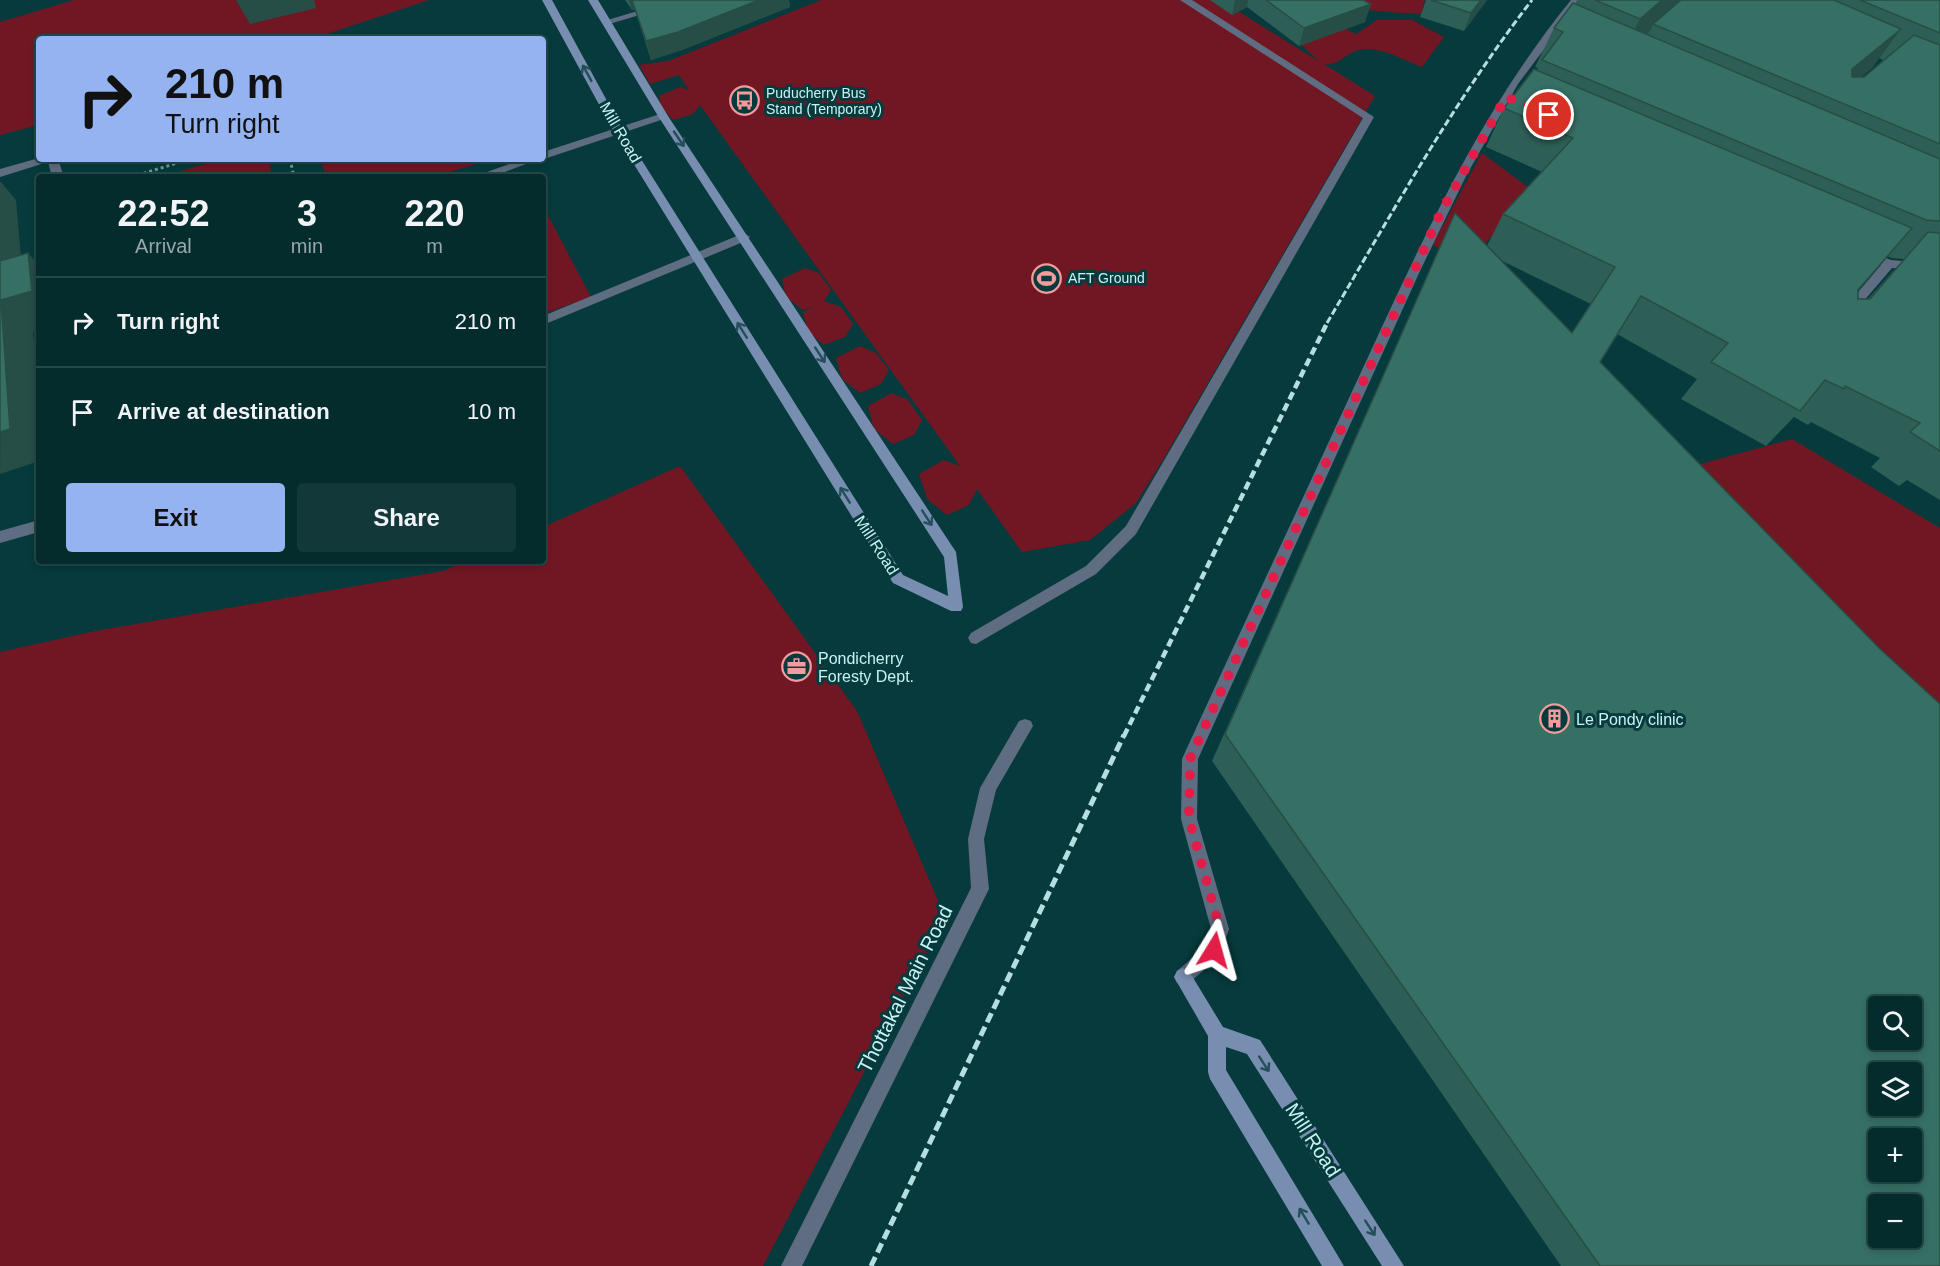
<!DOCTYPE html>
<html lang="en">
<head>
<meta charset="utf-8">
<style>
	body { margin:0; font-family:Arial,sans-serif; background:#123839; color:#f1f3f6; height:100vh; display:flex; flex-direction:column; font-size:22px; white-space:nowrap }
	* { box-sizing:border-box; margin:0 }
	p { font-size:20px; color:#97a7aa }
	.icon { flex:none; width:33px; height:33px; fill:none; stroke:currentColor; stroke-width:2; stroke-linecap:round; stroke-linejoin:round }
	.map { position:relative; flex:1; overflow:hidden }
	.details { position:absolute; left:36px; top:174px; width:510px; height:390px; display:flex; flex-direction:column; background:#042c2d; border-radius:6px; box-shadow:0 3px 9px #0003,0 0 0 2px #254849 }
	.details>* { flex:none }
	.hud { position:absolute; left:36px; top:36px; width:510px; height:126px; border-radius:6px; box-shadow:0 3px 9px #0003,0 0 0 2px #254849; background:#95b2f1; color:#111; overflow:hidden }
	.controls { position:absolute; left:1868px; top:996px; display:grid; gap:12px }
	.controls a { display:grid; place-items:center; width:54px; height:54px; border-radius:6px; background:#042c2d; box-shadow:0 3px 9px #0003,0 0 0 2px #254849; font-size:30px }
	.pin { position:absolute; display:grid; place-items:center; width:51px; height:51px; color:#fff; margin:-26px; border:3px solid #fff; border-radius:50%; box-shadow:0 2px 6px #0007 }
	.me { position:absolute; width:66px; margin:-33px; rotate:8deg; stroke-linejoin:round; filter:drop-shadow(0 0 4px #0008) }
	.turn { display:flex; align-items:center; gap:21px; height:126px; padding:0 30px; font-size:27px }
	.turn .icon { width:78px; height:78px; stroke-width:2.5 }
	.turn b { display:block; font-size:42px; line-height:51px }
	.eta { display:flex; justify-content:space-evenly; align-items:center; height:102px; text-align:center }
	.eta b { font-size:36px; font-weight:600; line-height:42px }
	.action { display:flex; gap:12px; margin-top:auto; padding:12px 30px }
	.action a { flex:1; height:69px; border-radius:6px; background:#95b2f1; color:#111; font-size:24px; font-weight:600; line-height:69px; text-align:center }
	.action a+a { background:#123839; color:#f1f3f6 }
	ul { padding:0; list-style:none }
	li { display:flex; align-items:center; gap:18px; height:90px; padding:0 30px; border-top:2px solid #254849 }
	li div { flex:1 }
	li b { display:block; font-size:22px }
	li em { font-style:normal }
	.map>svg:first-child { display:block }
	.green { fill:#711723 }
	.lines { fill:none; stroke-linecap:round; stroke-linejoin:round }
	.path { stroke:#6c9b9c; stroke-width:3; stroke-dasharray:3 3; stroke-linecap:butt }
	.service { fill:#5f6d82; fill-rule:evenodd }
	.minor { fill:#5f6d82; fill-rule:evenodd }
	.secondary { fill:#788eb0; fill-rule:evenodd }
	.rail-far2 { stroke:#b4dee0; stroke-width:3; stroke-dasharray:7 3; stroke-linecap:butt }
	.rail-far1 { stroke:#b4dee0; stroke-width:4.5; stroke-dasharray:8 4.5; stroke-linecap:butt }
	.rail { stroke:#b4dee0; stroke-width:5; stroke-dasharray:10 5; stroke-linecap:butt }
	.wall { fill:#2e5f56; fill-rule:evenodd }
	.shaded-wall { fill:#264e46 }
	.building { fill:#366f64; stroke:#264e46; stroke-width:1.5; fill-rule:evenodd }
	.oneway { stroke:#224f59 }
	.route { stroke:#e11d48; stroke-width:10; stroke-dasharray:0 18 }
	.labels { text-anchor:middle; stroke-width:6; stroke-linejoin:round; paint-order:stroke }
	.far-poi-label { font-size:14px; fill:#c8f1f2; stroke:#063a3c; text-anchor:start }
	.street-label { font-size:16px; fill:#c8f1f2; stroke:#063a3c }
	.poi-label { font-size:16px; fill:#c8f1f2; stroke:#063a3c; text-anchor:start }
	.near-street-label { font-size:20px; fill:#c8f1f2; stroke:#063a3c }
</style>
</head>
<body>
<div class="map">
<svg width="1940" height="1266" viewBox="0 0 1940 1266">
	<rect width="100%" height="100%" fill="#063a3c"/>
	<path class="green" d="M74 0H429L312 39H39V125L0 135V22Z
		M821 0H1220L1318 61 1300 43 1338 25 1356 34 1377 20H1412L1444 37 1422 67C1404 60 1378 45 1358 50 1344 54 1340 66 1324 64L1375 96 1163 460 1136 503 1090 540 1022 552 977 489 969 505 947 515 927 499 919 474 944 460 960 466 700 105 693 114 674 120 662 110 659 96 680 87 689 90 679 75 650 84 639 65 668 61Z
		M1338 0H1425L1421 14C1395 12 1362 13 1338 0Z
		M1482 153 1533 191 1461 270 1433 244Z
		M220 159H268L273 177H162Z
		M321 159H493L432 177H326Z
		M543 206 591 297 543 314Z
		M805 268 819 273 831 290 824 301 841 307 853 324 845 337 824 345 808 332 803 312 813 307 803 310 786 297 782 279Z
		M860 346 876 353 889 370 881 384 860 393 842 379 836 358Z
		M892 393 908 400 922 420 914 435 893 444 874 429 868 406Z
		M1792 439 1940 528V773L1664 474Z
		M680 466 857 711 945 917 763 1266H0V652L95 631 443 571 466 561H543V527Z"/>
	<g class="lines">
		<path class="path" d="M290 159 294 177
			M132 177 190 159"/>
		<path class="service" d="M663 113 668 116 667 118 547 158 541 159 543 152Z
			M39 158 58 159 64 177H52L48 162 0 177V169Z
			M523 159H539L491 177H473Z
			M744 233 750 237 748 240 543 325V316Z
			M39 520V532L0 543V531Z"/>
		<path class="minor" d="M674 0H690L606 25 601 22Z
			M1180 0H1192L1374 117 1136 534 1096 574 976 644 971 643 968 638 971 633 1086 566 1126 526 1363 118Z
			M1571 0H1581L1518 84 1466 176 1420 271 1198 759 1197 819 1229 929 1220 956 1189 983 1183 986 1177 983 1174 977 1177 971 1207 945 1211 929 1181 819 1182 759C1237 638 1294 518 1349 398 1415 257 1472 122 1571 0Z
			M1863 249 1891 260 1915 262 1940 275V284L1909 269 1892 268 1850 317H1842V311L1881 265 1859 256V250Z
			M1025 719 1031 721 1033 726 996 790 984 839 989 889 986 895 802 1266H781L971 888 968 839 980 788 1019 721Z"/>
		<path class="secondary" d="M542 0H552L624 132 903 575 948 596 944 557 658 116 588 0H598L668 116 956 552 963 607 961 611H951L893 583 614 132Z
			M1183 968 1189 971 1223 1027 1260 1040 1404 1266H1382L1247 1054 1226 1047V1070L1344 1266H1322L1210 1079 1208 1072V1036L1174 977 1177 971Z"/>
		<path class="rail-far2" d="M1327 323C1392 213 1454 101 1532 0"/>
		<path class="rail-far1" d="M1124 736 1328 321"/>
		<path class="rail" d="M871 1266 1124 735"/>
	</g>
	<path class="wall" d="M625 0H789L790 7 682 50 651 60 635 10H632Z
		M1210 0H1363L1365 22 1299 46 1247 7 1232 15Z
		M1426 0H1487L1464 31 1420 17Z
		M1577 0H1940V500L1907 480 1899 486 1871 467 1880 458 1811 422 1808 425 1794 417 1766 446 1681 399 1697 379 1617 334 1600 362 1940 1266H1561L1212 761 1455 213 1487 246 1503 214 1542 172 1486 147 1504 108 1537 70 1538 68 1535 67 1554 28 1575 4ZM1879 58 1883 60 1864 77H1861L1872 68ZM1887 256 1892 258 1904 259 1868 299H1858V290ZM1502 261 1591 304 1572 333Z"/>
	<path class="shaded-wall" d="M236 0H314L316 8 250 24Z
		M629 0H632L635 10H632Z
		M759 0H789L790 7 682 50 651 60 646 41Z
		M1235 0H1248L1247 7 1232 15Z
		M1481 0H1487L1464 31 1471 13Z
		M1662 0H1685L1653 24 1650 31 1620 58 1640 19Z
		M1371 4 1365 22 1299 46 1304 28Z
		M1901 29 1872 68 1834 100 1852 69Z
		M0 181 16 200 24 293 28 253 39 265V330L33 332 39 398V461L0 474 1 300 0 271Z"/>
	<path class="building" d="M632 0H759L678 32 646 41Z
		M1266 0H1363L1371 4 1304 28Z
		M1431 0H1481L1471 13Z
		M1595 0H1662L1640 19Z
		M1681 0H1834L1901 29 1852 69V77H1864L1914 35 1940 45V144L1653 24Z
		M1860 0H1940V33Z
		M1573 3 1940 159V221L1926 220 1542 60 1563 32 1554 28Z
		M1534 69 1912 228 1858 290V299H1870L1928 232 1940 233V451L1910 432 1920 423 1845 386 1844 389 1825 380 1800 411 1711 362 1728 343 1641 296 1600 362 1879 648 1940 704V1266H1600L1225 734 1455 213 1572 333 1615 267 1503 214 1573 138 1504 108ZM1878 1006H1911V1040H1878ZM1878 1072H1911V1106H1878ZM1878 1138H1911V1172H1878ZM1878 1204H1911V1238H1878Z
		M28 253 32 291 1 300 10 429 0 432V261Z"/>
	<defs><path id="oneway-shaft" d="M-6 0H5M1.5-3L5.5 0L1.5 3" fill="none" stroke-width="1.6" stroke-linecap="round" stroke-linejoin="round" transform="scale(1.5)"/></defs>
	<g class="oneway">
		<use href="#oneway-shaft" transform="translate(587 73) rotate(-119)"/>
		<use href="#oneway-shaft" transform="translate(679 139) rotate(56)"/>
		<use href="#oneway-shaft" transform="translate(742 330) rotate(-122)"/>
		<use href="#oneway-shaft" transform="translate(820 355) rotate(57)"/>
		<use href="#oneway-shaft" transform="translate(845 495) rotate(-122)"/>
		<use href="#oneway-shaft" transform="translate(927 518) rotate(57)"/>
		<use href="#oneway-shaft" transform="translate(1264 1064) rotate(57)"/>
		<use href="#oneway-shaft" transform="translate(1304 1216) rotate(-121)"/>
		<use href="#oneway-shaft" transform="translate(1370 1228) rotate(57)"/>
	</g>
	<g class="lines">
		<path class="route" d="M1214 950 1220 929 1189 819 1190 759 1441 212 1506 97 1549 115"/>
	</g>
	<defs>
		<symbol id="bus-ring" viewBox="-11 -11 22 22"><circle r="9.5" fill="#063a3c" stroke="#f59b9c" stroke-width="1.5"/><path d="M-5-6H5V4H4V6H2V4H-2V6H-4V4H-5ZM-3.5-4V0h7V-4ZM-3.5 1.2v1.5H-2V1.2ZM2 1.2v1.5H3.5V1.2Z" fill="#f59b9c"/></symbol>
		<symbol id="stadium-ring" viewBox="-11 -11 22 22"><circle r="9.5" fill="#063a3c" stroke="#f59b9c" stroke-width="1.5"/><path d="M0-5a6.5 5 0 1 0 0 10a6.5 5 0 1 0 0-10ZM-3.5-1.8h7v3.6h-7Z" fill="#f59b9c"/></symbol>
		<symbol id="office-ring" viewBox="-11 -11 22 22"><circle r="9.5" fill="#063a3c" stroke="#f59b9c" stroke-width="1.5"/><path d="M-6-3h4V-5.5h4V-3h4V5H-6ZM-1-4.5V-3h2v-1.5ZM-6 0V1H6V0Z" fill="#f59b9c"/></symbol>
		<symbol id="building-ring" viewBox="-11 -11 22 22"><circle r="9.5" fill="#063a3c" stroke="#f59b9c" stroke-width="1.5"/><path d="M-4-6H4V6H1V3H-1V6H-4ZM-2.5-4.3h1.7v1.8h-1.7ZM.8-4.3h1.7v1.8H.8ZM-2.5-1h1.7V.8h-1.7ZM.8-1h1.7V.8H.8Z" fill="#f59b9c"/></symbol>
	</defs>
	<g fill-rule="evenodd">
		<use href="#bus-ring" x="728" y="84" width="33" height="33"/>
		<use href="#stadium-ring" x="1030" y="262" width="33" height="33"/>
		<use href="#office-ring" x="780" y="650" width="33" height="33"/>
		<use href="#building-ring" x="1538" y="702" width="33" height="33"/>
	</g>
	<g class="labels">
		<g class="far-poi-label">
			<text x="766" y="98">Puducherry Bus<tspan x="766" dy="16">Stand (Temporary)</tspan></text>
			<text x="1068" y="283">AFT Ground</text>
		</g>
		<g class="street-label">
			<text transform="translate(621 132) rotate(60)" y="6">Mill Road</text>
			<text transform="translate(877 545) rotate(57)" y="6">Mill Road</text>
		</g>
		<g class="poi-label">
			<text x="818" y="664">Pondicherry<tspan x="818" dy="18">Foresty Dept.</tspan></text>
			<text x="1576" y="725">Le Pondy clinic</text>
		</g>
		<g class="near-street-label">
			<text transform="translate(905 989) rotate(-63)" y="7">Thottakal Main Road</text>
			<text transform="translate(1313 1140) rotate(57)" y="7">Mill Road</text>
		</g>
	</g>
</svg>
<div class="controls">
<a><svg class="icon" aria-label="search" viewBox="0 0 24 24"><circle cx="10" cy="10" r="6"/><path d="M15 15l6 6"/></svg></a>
<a><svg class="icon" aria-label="layers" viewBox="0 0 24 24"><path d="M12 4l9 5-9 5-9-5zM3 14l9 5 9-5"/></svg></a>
<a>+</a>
<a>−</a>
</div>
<div class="pin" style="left:1549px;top:115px;background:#d93025"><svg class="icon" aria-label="arrive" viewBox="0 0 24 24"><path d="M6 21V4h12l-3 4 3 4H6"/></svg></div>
<svg class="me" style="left:1214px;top:950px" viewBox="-20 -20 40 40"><path d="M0-17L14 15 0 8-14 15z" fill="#e11d48" stroke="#fff" stroke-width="4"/></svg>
<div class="hud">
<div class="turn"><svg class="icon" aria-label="right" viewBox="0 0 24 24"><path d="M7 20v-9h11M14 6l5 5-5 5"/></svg><div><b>210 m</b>Turn right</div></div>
</div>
<section class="details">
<div class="eta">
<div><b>22:52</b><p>Arrival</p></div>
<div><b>3</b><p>min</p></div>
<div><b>220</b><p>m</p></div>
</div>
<ul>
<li><svg class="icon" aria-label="right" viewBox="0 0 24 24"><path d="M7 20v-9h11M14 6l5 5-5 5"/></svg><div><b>Turn right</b></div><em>210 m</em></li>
<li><svg class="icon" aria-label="arrive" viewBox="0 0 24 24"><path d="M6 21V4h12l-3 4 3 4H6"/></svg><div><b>Arrive at destination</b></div><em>10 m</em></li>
</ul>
<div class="action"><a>Exit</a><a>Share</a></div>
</section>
</div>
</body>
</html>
